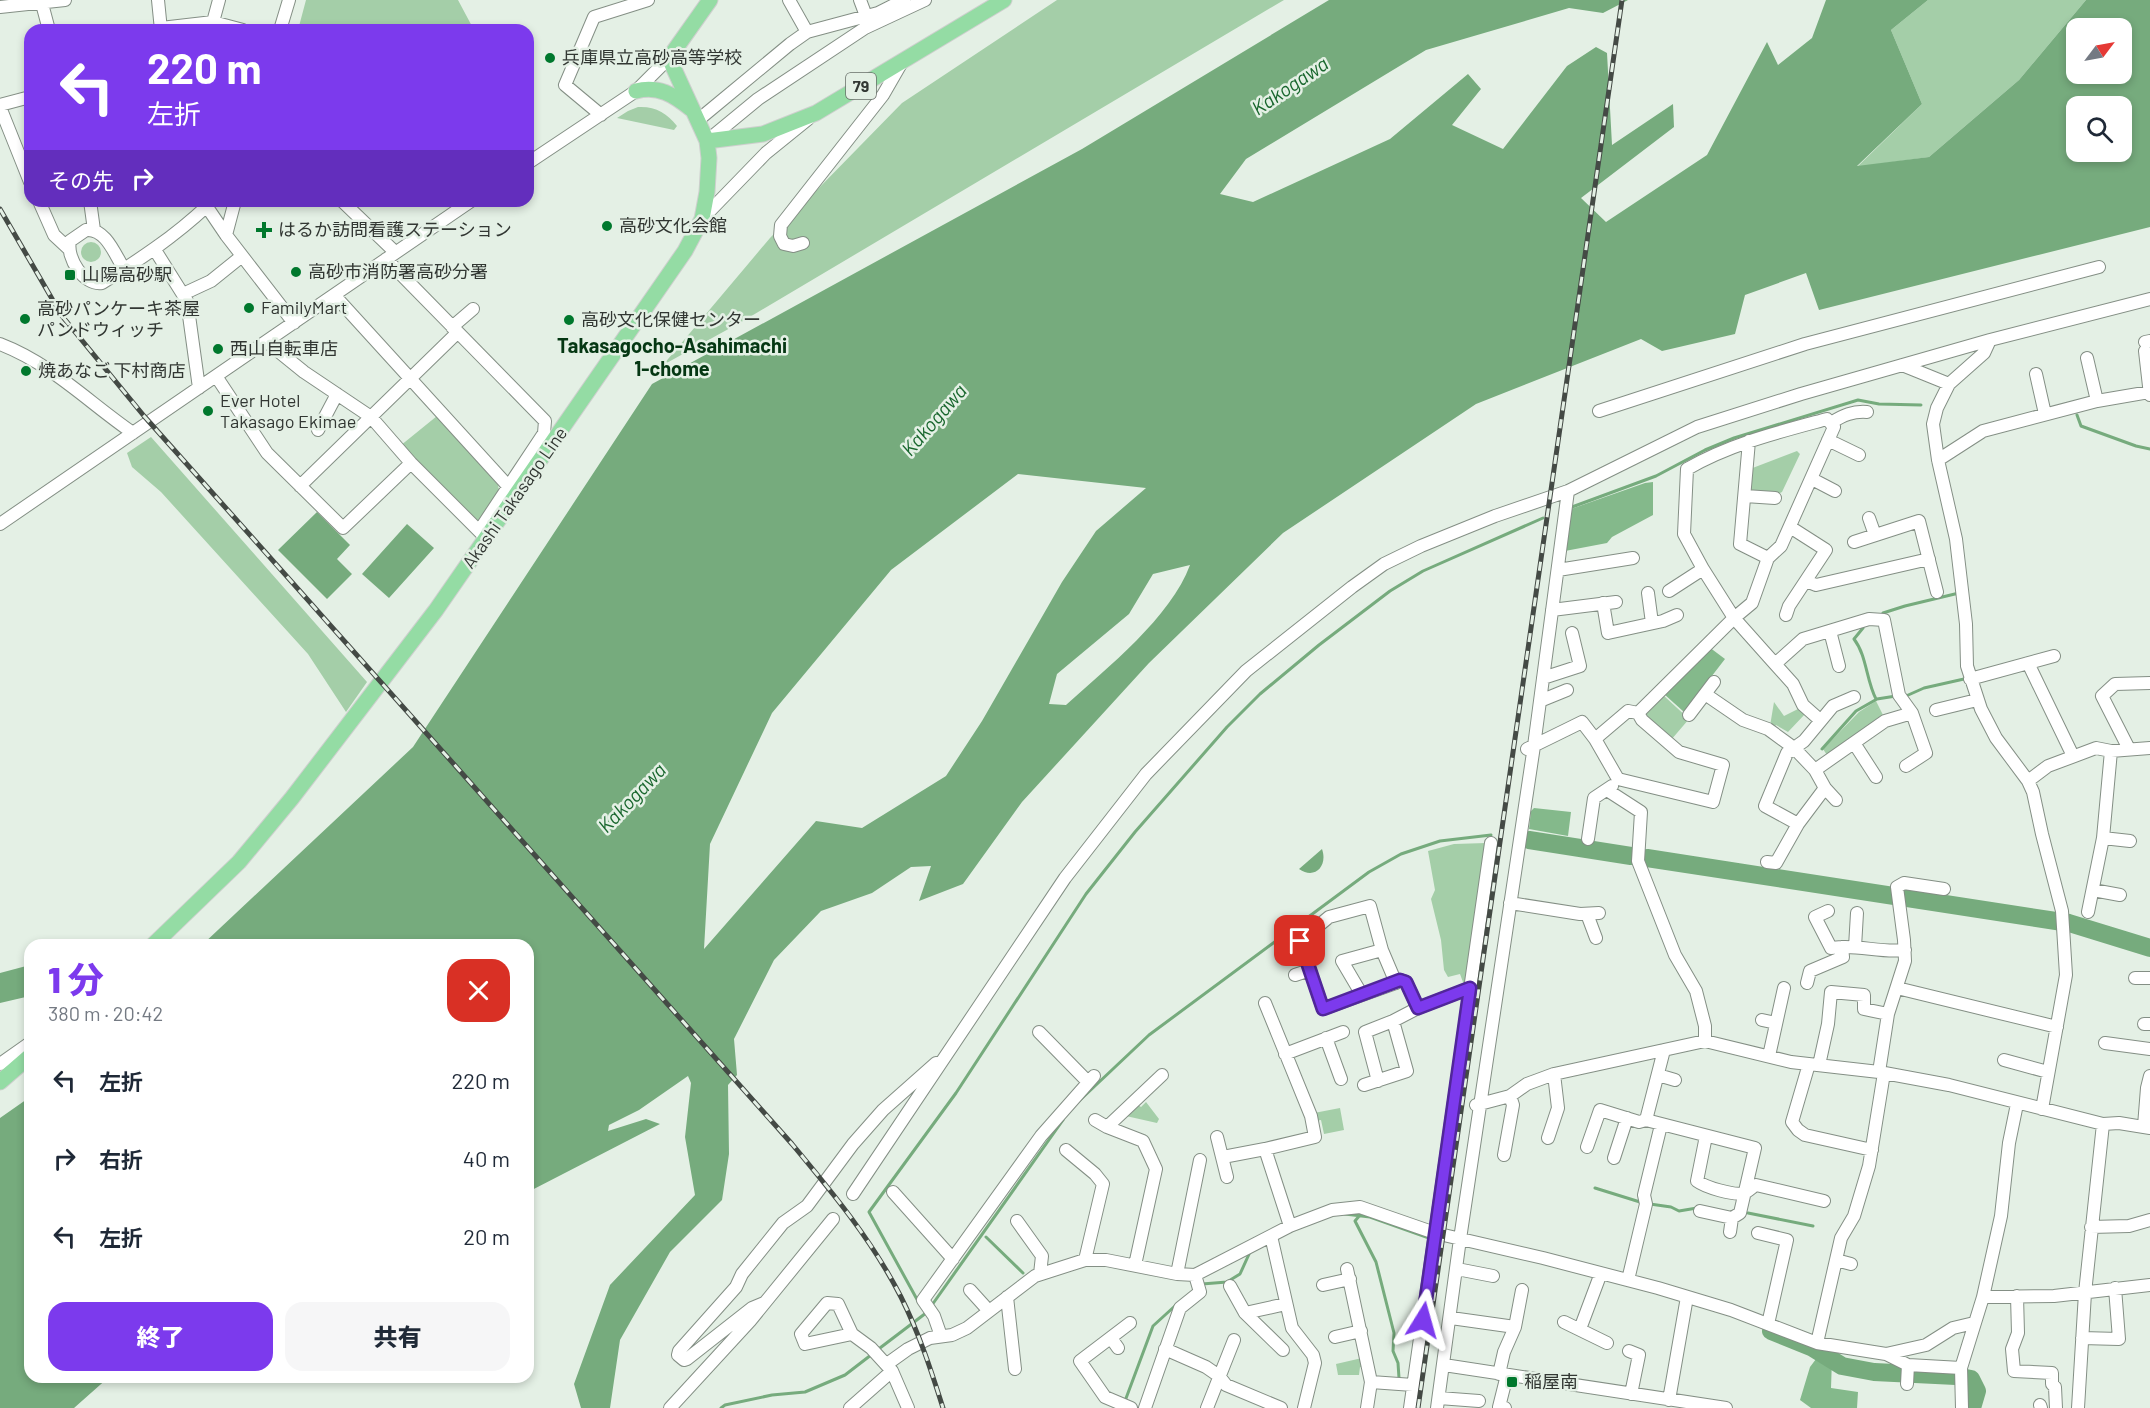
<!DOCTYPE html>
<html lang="ja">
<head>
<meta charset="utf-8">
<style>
	body { margin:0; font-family:Barlow,"Noto Sans JP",sans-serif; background:#f6f6f7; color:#1f2937; height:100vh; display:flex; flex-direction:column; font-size:22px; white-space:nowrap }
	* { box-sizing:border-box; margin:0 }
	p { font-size:20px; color:#747a83 }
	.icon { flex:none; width:33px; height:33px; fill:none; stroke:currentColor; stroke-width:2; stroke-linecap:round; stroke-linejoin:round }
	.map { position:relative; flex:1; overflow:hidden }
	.panel { position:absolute; left:24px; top:939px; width:510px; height:444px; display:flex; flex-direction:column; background:#fff; border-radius:18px; box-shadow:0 3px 9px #0003 }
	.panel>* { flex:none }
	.hud { position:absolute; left:24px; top:24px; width:510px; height:183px; border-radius:18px; box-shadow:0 3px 9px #0003; background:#7c3aed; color:#fff; overflow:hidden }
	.needle { width:39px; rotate:58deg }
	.tools { position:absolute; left:2066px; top:18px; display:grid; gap:12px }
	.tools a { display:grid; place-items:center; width:66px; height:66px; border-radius:12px; background:#fff; box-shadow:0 3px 9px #0003; font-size:30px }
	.pin { position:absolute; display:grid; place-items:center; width:51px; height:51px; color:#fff; margin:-26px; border-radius:12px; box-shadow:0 3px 9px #0006 }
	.me { position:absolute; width:66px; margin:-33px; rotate:8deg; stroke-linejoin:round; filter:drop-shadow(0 0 4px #0008) }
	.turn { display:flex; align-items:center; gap:21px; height:126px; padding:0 24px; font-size:27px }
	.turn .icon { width:78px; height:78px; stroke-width:2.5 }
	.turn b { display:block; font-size:42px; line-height:51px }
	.then { display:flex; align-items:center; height:57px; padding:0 24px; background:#0003; gap:12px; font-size:22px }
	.round { display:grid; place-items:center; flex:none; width:63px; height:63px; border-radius:18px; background:#f6f6f7 }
	.summary { display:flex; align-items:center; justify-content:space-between; height:102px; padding:0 24px }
	h1 { font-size:36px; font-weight:800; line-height:45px; color:#7c3aed }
	.button { display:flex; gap:12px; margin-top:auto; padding:12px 24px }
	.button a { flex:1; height:69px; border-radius:18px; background:#7c3aed; color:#fff; font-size:24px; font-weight:800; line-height:69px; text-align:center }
	.button a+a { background:#f6f6f7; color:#1f2937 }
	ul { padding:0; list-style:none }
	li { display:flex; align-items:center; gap:18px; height:78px; padding:0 24px }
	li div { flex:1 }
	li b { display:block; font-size:22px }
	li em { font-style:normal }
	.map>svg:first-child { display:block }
	.green { fill:#a4cea8 }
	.forest { fill:#84b98b }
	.water { fill:#76ab7d; fill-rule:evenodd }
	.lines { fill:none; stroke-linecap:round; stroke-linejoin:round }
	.stream { stroke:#76ab7d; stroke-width:3 }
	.river { stroke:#76ab7d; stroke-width:18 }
	.minor-casing { stroke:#848f85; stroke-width:14 }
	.major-casing { stroke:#cecfce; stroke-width:17 }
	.minor { stroke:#fff; stroke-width:12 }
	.major { stroke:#94dca4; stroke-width:15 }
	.rail-casing { stroke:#444a45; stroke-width:5 }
	.rail { stroke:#e4f0e5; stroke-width:3; stroke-dasharray:9; stroke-linecap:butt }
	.route-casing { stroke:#51269a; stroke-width:15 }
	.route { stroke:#7c3aed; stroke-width:10 }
	.poi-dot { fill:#00782d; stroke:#e4f0e5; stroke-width:2 }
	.labels { text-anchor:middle; stroke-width:5; stroke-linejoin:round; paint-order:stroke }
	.shield { fill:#e4f0e5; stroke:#676e68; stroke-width:1.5 }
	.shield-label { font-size:16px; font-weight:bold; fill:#323733 }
	.poi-label { font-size:18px; fill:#323733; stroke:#e4f0e5; text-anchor:start }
	.street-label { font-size:18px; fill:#323733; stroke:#e4f0e5 }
	.water-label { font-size:20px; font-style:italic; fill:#19672e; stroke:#e4f0e5 }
	.neighbourhood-label { font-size:20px; font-weight:bold; fill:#053713; stroke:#e4f0e5 }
</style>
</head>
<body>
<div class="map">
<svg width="2150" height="1408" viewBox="0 0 2150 1408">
	<rect width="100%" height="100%" fill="#e4f0e5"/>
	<path class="green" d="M306 0H458L474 30H298Z
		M1057 0H1284L743 321 663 365 770 238 902 103Z
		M1928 0H2086L2019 80 1929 157 1857 167 1922 104 1891 30Z
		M638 107C655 106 667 113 677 126L674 130 617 118 628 111Z
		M81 252a10 10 0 1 1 20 0a10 10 0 1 1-20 0Z
		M437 416 498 485 499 491 480 524 400 446Z
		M151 437 367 682 346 712 308 654 161 492 132 467 127 453Z
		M1797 451 1800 454 1782 492 1776 495 1754 493 1749 486 1750 469Z
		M1663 695 1689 719 1671 740 1645 717 1646 711Z
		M1876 701 1884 717 1827 755 1823 749 1859 712Z
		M1774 702 1784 716 1800 708 1806 713 1788 732 1776 725 1773 729 1770 726Z
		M1486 843 1467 981 1464 985 1460 974 1448 977 1444 970 1441 940 1431 899 1435 890 1428 851 1454 844Z
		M1146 1102 1159 1119 1157 1123 1126 1116 1138 1105 1141 1107Z
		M1340 1108 1344 1130 1324 1134 1321 1120 1316 1121 1314 1113Z
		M1362 1358 1364 1368 1360 1367 1359 1375H1338L1336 1364Z"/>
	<path class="forest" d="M1653 482V515L1612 537 1607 543 1565 551 1571 509 1645 483Z
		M1709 647 1725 659 1684 712 1664 694Z
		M1534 808 1571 812 1568 836 1529 829 1531 811Z
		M1819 1355 1832 1359 1831 1388 1858 1392 1857 1408H1811L1800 1400 1810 1367Z"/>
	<path class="water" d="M1329 0H1628L1603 13 1569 8 1426 50 1246 159 1220 194 1253 202 1390 139 1468 74 1481 89 1452 125 1503 149 1567 66 1596 47 1607 53 1612 145 1673 104 1674 127 1581 198 1606 222 1707 155 1767 42 1778 65 1812 38 1826 0H1928L1891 30 1922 104 1857 166 1929 157 2019 80 2086 0H2150V227L1819 310 1806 273 1745 295 1735 334 1662 351 1641 339 1476 404 1283 533 1149 663 1022 802 963 884 919 901 931 866 911 867 872 893 821 911 774 960 734 1039 737 1075 728 1085 729 1154 722 1200 670 1252 620 1340 610 1408H581L574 1384 610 1285 695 1195 685 1137 691 1083 688 1076 639 1110 609 1125 608 1131 646 1119 660 1124 528 1192V945H202L413 747 652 384 1082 149ZM2076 28H2121V74H2076ZM2121 106V152H2076V106ZM1018 474 1146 488 1096 531 1062 582 982 721 946 776 862 828 816 821 704 949 710 844 772 713 891 570ZM1190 565C1171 617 1107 668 1066 705L1049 704 1057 674 1129 614 1153 574Z
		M317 512 350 545 337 559 352 574 327 599 278 550Z
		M407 524 434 548 389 598 362 574Z
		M1322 849C1328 866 1315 880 1299 869Z
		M30 965V996L0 1003V973Z
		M30 1097V1377H109L74 1408H0V1118Z"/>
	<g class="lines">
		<path class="stream" d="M2077 415 2081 426 2136 446 2150 449
			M1572 507 1656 476 1705 450 1734 438 1858 400 1879 404 1921 405
			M1883 613 1905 606 1959 593
			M1863 628 1854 639C1867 656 1866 680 1876 699
			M1906 696 1924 688 1964 679
			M1822 749 1856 711 1877 699 1896 696
			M1079 1101 1149 1035 1369 872 1401 854 1440 841 1491 835
			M1595 1188 1640 1202
			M1650 1204 1671 1207 1679 1211 1697 1208
			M1748 1213 1813 1226
			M1345 1214 1370 1217 1429 1238
			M1360 1215 1355 1221 1376 1262 1394 1333 1393 1351 1398 1363 1399 1378
			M986 1237 1023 1273
			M1202 1284 1227 1282 1240 1274 1250 1252
			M919 1303 869 1212 956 1093 1086 894 1135 832 1227 727 1260 694 1319 645 1390 591 1423 571 1543 518
			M932 1305 1063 1120
			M876 1351 926 1313
			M1125 1401 1153 1326 1176 1305
			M721 1408 725 1405 772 1395 805 1392 845 1375 871 1355"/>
		<path class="river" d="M1529 840 1631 856
			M1647 858 2069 923 2150 948
			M1771 1331 1813 1348 1842 1366 1874 1372 1956 1376 1971 1379 1977 1391 1972 1408"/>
		<defs>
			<path id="minor" d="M41 0 49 30
				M158 0 161 30
				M789 0 807 32
				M860 0 866 16
				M0 7 65 0
				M213 22 219 0
				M161 28 213 22 243 30
				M280 30 289 0
				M0 105 30 97
				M0 107 30 182
				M601 115 565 85 594 17 648 0
				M697 121 790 44 807 32 878 13 904 0
				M707 141 758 99 865 28 925 0
				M528 163 636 91 669 58
				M39 201 54 235 68 248
				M90 201 94 230
				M203 201 226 235 294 323
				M342 201 395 252
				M702 219 766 153 808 119
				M226 235 235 201
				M803 243 793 246 784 244 780 236 781 225 883 95 902 62
				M155 250 187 301 199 388
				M386 259 545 421 544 433 479 531
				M124 269C115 255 106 228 86 230L70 241C66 258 84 286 102 283 139 260 174 237 207 206
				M183 294 211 281 242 256
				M335 296 508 486
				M452 327 473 309
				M267 342 304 372 371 417 411 463 484 536
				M2145 342 2150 341
				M0 344C52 364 88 402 133 433
				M2145 351 2150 395
				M2087 358 2097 401
				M1902 365 1949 384 1937 408 1933 424 1938 460 1956 539 1966 624 1967 666 1981 709 1996 738 2028 781 2033 792 2042 834 2062 911 2066 975 2042 1109
				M2036 374 2045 414
				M216 376 267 453 343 528 411 463
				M1949 384 1984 353 1990 340
				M1599 411 1805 344 2099 267
				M1831 423C1843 415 1853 411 1867 412
				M318 430 337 394
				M1828 440 1859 455
				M1749 441 1740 544 1768 558
				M1938 460 1983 431 2097 401 2150 392
				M1812 479 1835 491
				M300 486 457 333
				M1745 496 1775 498
				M1869 518 1875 535
				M0 524 471 201
				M1854 542 1919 521 1937 592
				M1558 570 1633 558
				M1806 581 1816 585 1929 559
				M1669 591 1703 569
				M1648 593 1652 623
				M1603 603 1608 633 1663 621 1677 615
				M1552 610 1616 602
				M1786 615 1789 606 1826 550 1790 527
				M1830 631 1839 666
				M2028 663 2073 756
				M1775 664 1793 684 1803 705 1820 720
				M1543 678 1580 666 1572 633
				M1970 679 2054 656
				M1705 694 1743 720 1768 729 1794 748 1815 770 1825 788 1836 800
				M1540 701 1567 690
				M1936 710 1977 700
				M1689 715 1714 682
				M1595 739 1618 779 1713 802 1723 765 1679 752 1642 720 1638 713
				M1854 743 1876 777
				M1527 749 1582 722 1595 739 1628 711 1638 713 1734 618 1752 603 1768 558 1781 546 1834 427 1827 419C1779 432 1730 444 1687 469L1684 534 1703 569 1734 618 1775 664 1803 639 1869 619 1884 620 1899 695 1912 713 1926 753 1906 766
				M2129 749 2102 696 2115 684 2150 683
				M1815 770 1885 721 1912 713
				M2028 781 2048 766 2096 748 2111 751 2150 748
				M1607 790 1641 812 1638 861 1675 955 1696 991 1705 1026V1041
				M1798 824 1765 806 1787 753 1804 741 1833 706 1854 697
				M2103 838 2130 841
				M1588 839 1594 798 1612 786
				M1767 862 1776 863 1798 824 1825 788
				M2093 890 2120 895
				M1510 903 1580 914 1599 913
				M1828 911 1815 917 1831 948 1842 947
				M2088 912 2103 838 2111 751
				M1587 914 1596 938
				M1855 947 1857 913
				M1295 975 1310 970
				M2135 978H2150
				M1396 983 1382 950 1370 906 1329 917 1300 941 1323 1009 1396 983 1400 980 1406 982 1418 1008
				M1807 983 1810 971 1843 957 1842 947C1863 946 1884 953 1905 950
				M1897 988 2057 1027
				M1362 995 1342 961 1382 950
				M1265 1003 1311 1116 1315 1137 1265 1149 1290 1226
				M1762 1020 1776 1023
				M2144 1024H2150
				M1039 1032 1088 1082
				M1326 1038 1341 1079
				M2105 1043 2150 1049
				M1285 1054 1343 1032
				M1769 1056 1784 988
				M2004 1060 2048 1072
				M0 1064 30 1043
				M1809 1064 1792 1122 1798 1130 1805 1135 1872 1150
				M1819 1065 1828 1024 1831 992 1864 995V1009L1888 1014
				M1879 1072 1888 1014 1905 961 1904 940 1897 887 1904 883 1944 889
				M1658 1075 1675 1080
				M1378 1081 1365 1032 1393 1021 1418 1008 1470 988
				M1364 1085 1407 1071 1393 1021
				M1476 1105 1510 1096 1527 1084 1554 1074 1705 1041 1791 1062 1879 1072 1949 1085 2103 1124 2119 1123 2150 1128
				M1095 1120 1107 1127 1143 1141 1156 1169 1135 1265
				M1646 1120 1664 1050
				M2144 1126 2147 1088 2150 1076
				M1107 1127 1162 1075
				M1706 1136 1697 1181C1705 1187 1734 1196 1744 1193 1748 1192 1752 1187 1756 1185L1824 1201
				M1217 1137 1227 1177
				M1548 1138 1558 1108 1554 1074
				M1587 1147 1600 1110 1639 1122 1646 1120 1755 1148 1740 1213 1732 1218 1730 1232
				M1066 1150 1095 1174 1103 1184 1085 1260
				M1504 1155 1513 1105 1510 1096
				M1223 1157 1265 1149
				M1614 1158 1627 1118
				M893 1192 953 1259
				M853 1194 1065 878 1146 774 1246 671 1352 587 1384 564 1421 546 1495 516 1568 491 1697 427 1801 394 1990 340 2150 299
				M1700 1211 1732 1218
				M1017 1221 1042 1256 1040 1274
				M2091 1227 2129 1226 2150 1220
				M1758 1233 1787 1240 1768 1324
				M1271 1236 1292 1328 1313 1355 1315 1363 1304 1408
				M1836 1260 1851 1264
				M1347 1269 1371 1382 1413 1385
				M1457 1269 1493 1276
				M1177 1274 1200 1160
				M1628 1280 1646 1204 1644 1195 1661 1125
				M1323 1285 1350 1279
				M1230 1286 1245 1313 1283 1350
				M970 1290 989 1311
				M2017 1296 2018 1333 2012 1349 2014 1371 2052 1373V1384L2055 1387 2056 1408
				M1007 1297 1015 1369
				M1983 1297 2054 1296 2150 1285
				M764 1303 752 1308 687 1359 684 1360 678 1355 679 1351 736 1287 742 1274 783 1223 807 1206 853 1144 883 1110 936 1063
				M1245 1313 1286 1304
				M1451 1318 1515 1327
				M1564 1322 1607 1343
				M1130 1323 1080 1361 1105 1397 1131 1408
				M1580 1329 1601 1273
				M852 1334 805 1344 801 1334 827 1303 838 1304 852 1334 871 1348 892 1371 908 1408
				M941 1336 934 1316 923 1300 1041 1136 1094 1076
				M1335 1337 1361 1331
				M1111 1338 1118 1348
				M2082 1338 2119 1339 2115 1288
				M1817 1343 1841 1238 1854 1216 1869 1166 1884 1073
				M1165 1349 1206 1367 1219 1376 1226 1385 1281 1408
				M1629 1351 1639 1355 1631 1394
				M1886 1354 1926 1345 1953 1328 1974 1323
				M887 1364 908 1349 930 1338 952 1335 967 1328 1035 1276 1085 1260H1106L1177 1274 1195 1275 1290 1226 1332 1210 1360 1207 1435 1233 1543 1258 1658 1288 1731 1310 1817 1343 1886 1354 1908 1365 1961 1368
				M1444 1365 1726 1408
				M1499 1374 1504 1352 1515 1327 1522 1290
				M1907 1384 1908 1365
				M1439 1398 1479 1401
				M1669 1400 1687 1297
				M2040 1405 2041 1408
				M670 1408 750 1321 833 1219
				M850 1408 892 1371
				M1145 1408 1180 1308 1200 1292 1195 1275
				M1207 1408 1234 1340
				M1367 1408 1371 1382
				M1410 1408 1491 843
				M1437 1408 1460 1239 1534 746 1568 491
				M1505 1408 1499 1407 1507 1375
				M1962 1408 1961 1368 1983 1297 2001 1216 2009 1143 2017 1104
				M2078 1408 2085 1293 2103 1124"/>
			<path id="major" d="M636 91C658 85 674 95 691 109
				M707 141 763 134 816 113 1004 0
				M153 945 239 862 292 798 436 610 685 251 702 219 707 192 709 158 707 141 669 58 710 0
				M0 1082 30 1056"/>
		</defs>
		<use href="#minor" class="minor-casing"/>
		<use href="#major" class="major-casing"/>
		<use href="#minor" class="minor"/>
		<use href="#major" class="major"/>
		<defs>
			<path id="rail" d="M0 209 62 316 144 416 792 1144C832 1192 872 1240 901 1297 919 1333 931 1370 943 1408
				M1418 1408 1622 0"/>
		</defs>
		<use href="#rail" class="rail-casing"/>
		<use href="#rail" class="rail"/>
	</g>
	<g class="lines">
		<defs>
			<path id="route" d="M1300 941 1323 1009 1400 980 1406 982 1418 1008 1470 988 1423 1320"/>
		</defs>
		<use href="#route" class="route-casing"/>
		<use href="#route" class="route"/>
	</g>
	<g class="poi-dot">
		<circle cx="550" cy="58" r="6"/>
		<circle cx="607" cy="226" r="6"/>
		<path d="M261 221h6v6h6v6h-6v6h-6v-6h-6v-6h6z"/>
		<circle cx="296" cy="272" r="6"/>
		<rect x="64" y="269" width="12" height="12" rx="3"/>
		<circle cx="249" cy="308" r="6"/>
		<circle cx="25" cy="319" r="6"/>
		<circle cx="569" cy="320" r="6"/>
		<circle cx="218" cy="349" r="6"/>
		<circle cx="26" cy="371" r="6"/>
		<circle cx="208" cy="411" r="6"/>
		<rect x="1506" y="1376" width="12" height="12" rx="3"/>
	</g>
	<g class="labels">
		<rect class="shield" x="846" y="73" width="30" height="26" rx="4.5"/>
		<g class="shield-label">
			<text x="861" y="92">79</text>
		</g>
		<g class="poi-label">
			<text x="562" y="64">兵庫県立高砂高等学校</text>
			<text x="619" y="232">高砂文化会館</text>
			<text x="278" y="236">はるか訪問看護ステーション</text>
			<text x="308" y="278">高砂市消防署高砂分署</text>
			<text x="82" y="281">山陽高砂駅</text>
			<text x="261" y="314">FamilyMart</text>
			<text x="37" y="315">高砂パンケーキ茶屋<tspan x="37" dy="21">パンドウィッチ</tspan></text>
			<text x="581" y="326">高砂文化保健センター</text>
			<text x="230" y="355">西山自転車店</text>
			<text x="38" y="377">焼あなご 下村商店</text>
			<text x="220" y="407">Ever Hotel<tspan x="220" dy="21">Takasago Ekimae</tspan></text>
			<text x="1524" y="1388">稲屋南</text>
		</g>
		<g class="street-label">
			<text transform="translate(515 498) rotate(-55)" y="6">Akashi Takasago Line</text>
		</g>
		<g class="water-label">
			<text transform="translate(1290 86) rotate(-34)" y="7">Kakogawa</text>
			<text transform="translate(934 420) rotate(-49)" y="7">Kakogawa</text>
			<text transform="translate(632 798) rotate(-46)" y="7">Kakogawa</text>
		</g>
		<g class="neighbourhood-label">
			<text x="672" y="353">Takasagocho-Asahimachi<tspan x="672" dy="23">1-chome</tspan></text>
		</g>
	</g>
</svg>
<div class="tools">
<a><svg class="needle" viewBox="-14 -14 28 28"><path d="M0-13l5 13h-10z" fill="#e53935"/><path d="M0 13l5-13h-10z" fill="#747a83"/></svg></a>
<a><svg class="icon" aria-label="search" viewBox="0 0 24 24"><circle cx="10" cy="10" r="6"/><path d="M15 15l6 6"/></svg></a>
</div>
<div class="pin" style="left:1300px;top:941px;background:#d93025"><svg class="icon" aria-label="arrive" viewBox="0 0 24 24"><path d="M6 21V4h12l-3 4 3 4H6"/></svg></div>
<svg class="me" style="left:1423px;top:1320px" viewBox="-20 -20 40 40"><path d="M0-17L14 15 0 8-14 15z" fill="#7c3aed" stroke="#fff" stroke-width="4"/></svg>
<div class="hud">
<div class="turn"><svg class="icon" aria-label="left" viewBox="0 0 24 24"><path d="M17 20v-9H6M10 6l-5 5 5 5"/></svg><div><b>220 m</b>左折</div></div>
<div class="then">その先<svg class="icon" aria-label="right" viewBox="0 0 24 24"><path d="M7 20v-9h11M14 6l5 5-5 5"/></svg></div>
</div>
<section class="panel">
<div class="summary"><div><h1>1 分</h1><p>380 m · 20:42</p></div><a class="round" style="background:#d93025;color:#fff"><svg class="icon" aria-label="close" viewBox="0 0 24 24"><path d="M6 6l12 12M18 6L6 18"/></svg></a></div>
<ul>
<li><svg class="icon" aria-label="left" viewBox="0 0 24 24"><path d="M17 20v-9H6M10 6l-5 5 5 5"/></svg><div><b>左折</b></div><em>220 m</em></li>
<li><svg class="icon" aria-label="right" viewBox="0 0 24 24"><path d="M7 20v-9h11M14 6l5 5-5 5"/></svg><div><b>右折</b></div><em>40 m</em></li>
<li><svg class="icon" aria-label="left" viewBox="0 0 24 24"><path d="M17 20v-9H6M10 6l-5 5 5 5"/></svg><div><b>左折</b></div><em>20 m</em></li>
</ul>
<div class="button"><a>終了</a><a>共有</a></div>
</section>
</div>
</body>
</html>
